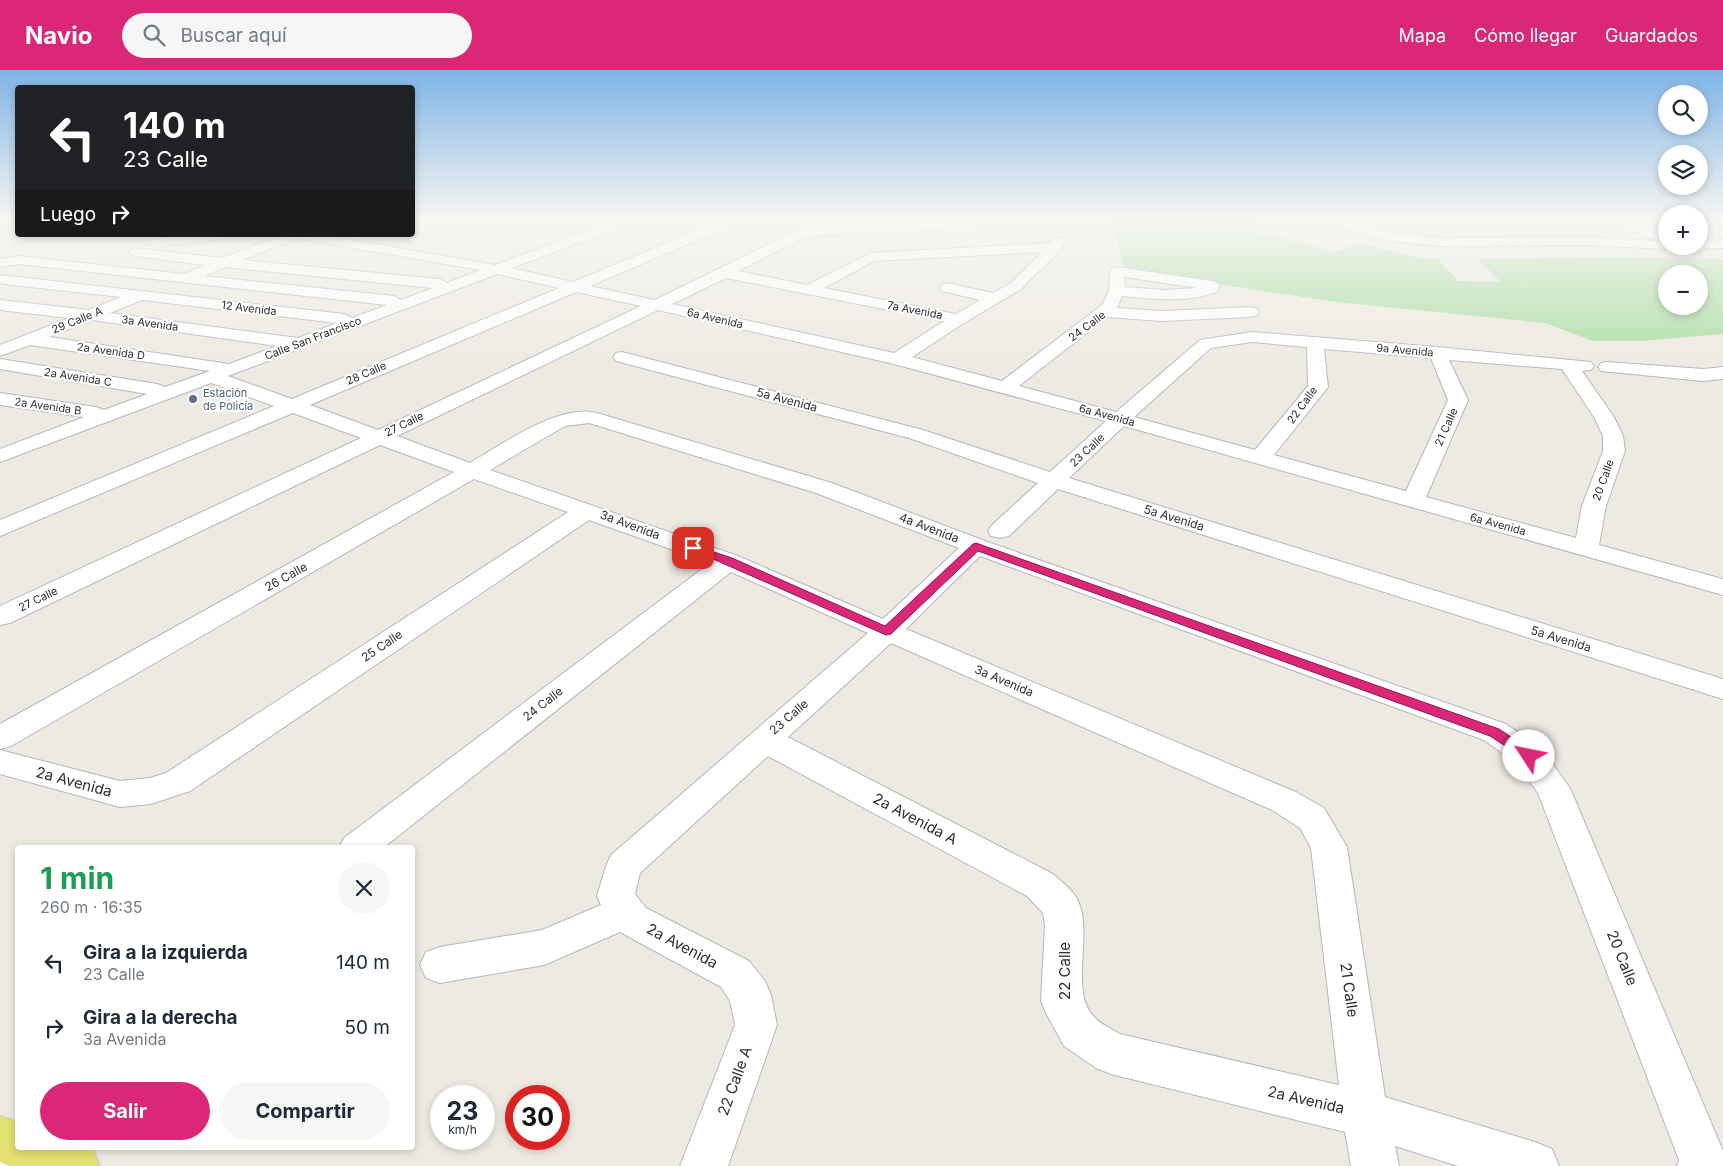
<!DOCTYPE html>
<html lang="es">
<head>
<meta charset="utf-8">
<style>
	body { margin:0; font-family:Inter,sans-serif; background:#f6f6f7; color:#1f2937; height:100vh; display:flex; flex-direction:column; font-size:19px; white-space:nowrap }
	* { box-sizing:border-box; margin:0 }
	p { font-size:16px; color:#747a83 }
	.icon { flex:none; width:28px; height:28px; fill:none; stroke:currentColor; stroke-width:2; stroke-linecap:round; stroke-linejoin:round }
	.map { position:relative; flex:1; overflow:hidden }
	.side { position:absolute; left:15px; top:775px; width:400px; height:305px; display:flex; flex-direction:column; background:#fff; border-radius:5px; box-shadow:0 2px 8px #0003 }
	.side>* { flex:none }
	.hud { position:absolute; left:15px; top:15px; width:400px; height:152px; border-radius:5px; box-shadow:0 2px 8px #0003; background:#202124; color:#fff; overflow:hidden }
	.buttons { position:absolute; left:1658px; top:15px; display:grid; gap:10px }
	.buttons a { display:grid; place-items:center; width:50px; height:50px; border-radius:50%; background:#fff; box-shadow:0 2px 8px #0003; font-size:25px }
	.speed { position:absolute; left:430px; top:1015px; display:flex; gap:10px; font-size:25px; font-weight:700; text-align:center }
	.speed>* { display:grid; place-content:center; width:65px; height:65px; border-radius:50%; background:#fff; box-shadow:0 2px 8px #0003; line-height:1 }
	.speed small { font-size:12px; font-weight:400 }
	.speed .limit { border:8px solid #d22; background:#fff; color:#111 }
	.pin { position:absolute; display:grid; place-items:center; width:42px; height:42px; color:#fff; margin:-21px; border-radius:10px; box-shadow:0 2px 8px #0006 }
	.me { position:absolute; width:55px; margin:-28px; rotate:304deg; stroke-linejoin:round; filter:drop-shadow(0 0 4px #0008) }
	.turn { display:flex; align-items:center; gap:18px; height:105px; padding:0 25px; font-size:22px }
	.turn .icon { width:65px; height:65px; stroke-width:2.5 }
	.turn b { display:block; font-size:35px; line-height:42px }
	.then { display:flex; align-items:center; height:48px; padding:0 25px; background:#0003; gap:10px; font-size:19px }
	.round { display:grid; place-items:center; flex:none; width:52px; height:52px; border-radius:26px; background:#f6f6f7 }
	.headline { display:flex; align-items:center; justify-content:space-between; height:85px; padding:0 25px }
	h1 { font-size:30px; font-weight:700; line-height:38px; color:#1e9e55 }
	.primary-button { display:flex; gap:10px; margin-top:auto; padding:10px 25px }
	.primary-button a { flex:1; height:58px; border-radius:30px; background:#db2777; color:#fff; font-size:20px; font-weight:700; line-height:58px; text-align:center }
	.primary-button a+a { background:#f6f6f7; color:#1f2937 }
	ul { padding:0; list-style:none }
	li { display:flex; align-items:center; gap:15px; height:65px; padding:0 25px }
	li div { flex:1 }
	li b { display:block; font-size:19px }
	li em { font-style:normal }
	header { display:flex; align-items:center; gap:30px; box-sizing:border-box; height:70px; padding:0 25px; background:#db2777; color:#fff }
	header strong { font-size:24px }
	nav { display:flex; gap:28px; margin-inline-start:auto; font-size:18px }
	.search { width:350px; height:45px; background:#f6f6f7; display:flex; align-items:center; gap:12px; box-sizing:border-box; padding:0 18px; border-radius:28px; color:#747a83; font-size:19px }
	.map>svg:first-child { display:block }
	.green { fill:#abdda4; fill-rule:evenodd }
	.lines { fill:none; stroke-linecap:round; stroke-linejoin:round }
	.minor-casing { stroke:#b5b5bf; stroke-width:2 }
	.major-casing { stroke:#c8c8c8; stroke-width:2 }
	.path { stroke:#c8c8c8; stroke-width:2; stroke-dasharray:2 1; stroke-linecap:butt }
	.minor { fill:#fff; fill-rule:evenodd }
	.major { fill:#e2e171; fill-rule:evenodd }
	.route { fill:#db2777; stroke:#8e194d }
	.service-dot { fill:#5c6f8a; stroke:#fff; stroke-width:2 }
	.labels { text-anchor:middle; stroke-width:4.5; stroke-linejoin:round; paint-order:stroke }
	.far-street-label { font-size:11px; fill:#2d2d2d; stroke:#fff }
	.far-service-label { font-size:11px; fill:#4e5e75; stroke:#fff; text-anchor:start }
	.street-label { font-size:12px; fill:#2d2d2d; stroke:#fff }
	.near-street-label { font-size:15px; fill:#2d2d2d; stroke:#fff }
</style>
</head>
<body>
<header>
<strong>Navio</strong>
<div class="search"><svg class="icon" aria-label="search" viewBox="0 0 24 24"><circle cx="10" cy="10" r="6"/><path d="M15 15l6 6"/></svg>Buscar aquí</div>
<nav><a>Mapa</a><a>Cómo llegar</a><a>Guardados</a></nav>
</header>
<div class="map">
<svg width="1723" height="1096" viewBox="0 0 1723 1096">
	<rect width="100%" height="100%" fill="#edeae1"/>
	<path class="green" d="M1108 150H1247L1262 156 1253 161 1336 182 1357 173 1425 189 1437 188 1458 211 1501 212 1477 189 1623 187 1718 189 1723 190V264L1641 271H1593L1545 253 1337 232 1124 200 1119 175ZM1666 204H1699V236H1666Z"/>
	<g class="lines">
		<defs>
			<path id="minor" d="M0 150H17L16 153 0 158Z
				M615 150H633L632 153 512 198 573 212 722 150H739L738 153 590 216 655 230 795 161 808 158 966 150H1052L1046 154 808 166 738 201 807 215 871 183 1050 173 1053 168H1063L1065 171 1060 180 1021 219 964 253 912 287 1002 311 1102 235 1109 221 1110 201 1112 198 1117 197 1212 211 1217 213 1220 216 1217 222C1186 233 1155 229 1122 226L1117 238 1161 241 1251 237 1257 239 1259 242 1257 245 1251 247 1161 251 1107 247 1019 316 1116 342 1200 270 1252 262 1437 277 1591 292 1594 296 1591 300 1582 301 1614 347 1623 366 1625 381 1606 436 1599 475 1723 509V525L1124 356 1069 408 1723 609V629L1058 419 1009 466 1000 468 991 466 988 461 991 456 1038 413 909 368 616 291 613 287 616 283 622 282 923 360 1050 402 1106 351 894 294 658 240 397 366 470 393C503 374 559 333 597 343L832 413 985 471 1506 654 1541 678 1570 718 1723 1081V1096H1677L1679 1090 1538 723 1517 694 1484 670 980 486 906 559 1296 722 1324 738 1347 777 1385 1027 1535 1072 1552 1079 1559 1096H1458L1395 1076 1399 1096H1351L1345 1062 1111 1004 1096 998 1064 976 1047 945 1041 931 1045 855 1043 843 1027 826 768 686 640 803 635 824 646 838 749 891 765 911 771 925 777 955 728 1096H680L735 955 730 931 721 917 620 862 544 895 440 913 426 908 420 895 426 882 440 877 542 860 601 835 597 826 606 796 611 785 868 563 731 502 383 778H339L344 768 710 493 589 450 190 721 151 734 120 737 0 704V680L120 711 150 708 166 703 568 442 474 409 11 676 0 679V654L454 402 380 375 10 553 0 555V536L361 368 293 343 0 466V450L274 336 211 313 0 392V379L84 347 0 335V323L96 337 104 340 147 324 0 299V289L157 314 165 317 210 301 30 275 0 286V275L69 248 0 240V230L89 240 121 227 4 214 0 213V205L344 244 352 248 387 235 19 194 0 197V189L19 186 184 204 205 195 135 186 128 182 135 178 222 188 282 165H325L495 195ZM298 168 302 169 480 200 447 213 440 209 242 190ZM1042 182 1011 213 993 223 947 213 942 215 939 218 942 221 980 230 956 244 824 218 874 191ZM225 197 433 218 401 230 394 226 204 206ZM497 204 559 218 292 329 228 306ZM1124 207 1198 218 1165 220 1125 217ZM726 208 944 251 894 283 672 234ZM576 222 641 236 378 360 310 335ZM142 230 337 253 298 268 110 243ZM92 250 277 276 229 294 49 267ZM1252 272 1307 277 1308 316 1255 380 1134 347 1211 278ZM1324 279 1431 288 1448 330 1406 421 1274 385 1328 317ZM1449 290 1562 299 1594 347 1603 366V381L1582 436 1576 468 1426 427 1468 330ZM589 353 816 423 959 478 883 549 738 486 490 400 565 356ZM891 573 1272 740 1300 758 1311 778 1339 1015 1120 964C1112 959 1100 954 1094 947 1070 922 1091 869 1080 836 1076 822 1063 813 1053 804L788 667Z
				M1323 150H1344L1392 163 1440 168 1585 167 1659 171 1615 153 1614 150H1632L1666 164V176H1672L1666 179 1585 175 1440 176 1391 171 1324 153Z
				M187 165H228L221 169 155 177 148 173 155 169Z
				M1723 170V178L1699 179 1693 176H1699V171Z
				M1607 292 1703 299 1723 297V309L1703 311 1601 301 1598 297 1601 293Z
				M18 1060V1078H54L46 1096H0V1076Z"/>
			<path id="major" d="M0 1046 18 1052V1078H89L93 1079 100 1096H9L0 1092Z"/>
		</defs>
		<use href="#minor" class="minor-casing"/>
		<use href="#major" class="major-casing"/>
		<path class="path" d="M1127 185 1142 175 1147 162 1142 150"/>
		<use href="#minor" class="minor"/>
		<use href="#major" class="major"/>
	</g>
	<linearGradient id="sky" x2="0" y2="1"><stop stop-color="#7fb4e6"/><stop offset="0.49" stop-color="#f7f6f2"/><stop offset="1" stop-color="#f7f6f2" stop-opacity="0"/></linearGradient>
	<rect width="1723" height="304" fill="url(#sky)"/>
	<path class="route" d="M976 473 1499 659 1534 682 1536 686 1534 689H1525L1490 666 978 481 891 564 886 565 688 478 693 475 732 488 885 556 973 474Z"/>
	<circle class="service-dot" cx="193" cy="329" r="5"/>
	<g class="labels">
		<g class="far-street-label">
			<text transform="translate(249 238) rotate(7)" y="4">12 Avenida</text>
			<text transform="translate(915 240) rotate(11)" y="4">7a Avenida</text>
			<text transform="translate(715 248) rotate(13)" y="4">6a Avenida</text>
			<text transform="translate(77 250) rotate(-22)" y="4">29 Calle A</text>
			<text transform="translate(150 253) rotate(8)" y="4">3a Avenida</text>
			<text transform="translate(1087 256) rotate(-37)" y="4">24 Calle</text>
			<text transform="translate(313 268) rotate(-21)" y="4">Calle San Francisco</text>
			<text transform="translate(1405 280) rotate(5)" y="4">9a Avenida</text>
			<text transform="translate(111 281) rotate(8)" y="4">2a Avenida D</text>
			<text transform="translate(366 303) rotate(-23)" y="4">28 Calle</text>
			<text transform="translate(78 307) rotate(9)" y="4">2a Avenida C</text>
			<text transform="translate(1302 335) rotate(-54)" y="4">22 Calle</text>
			<text transform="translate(48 336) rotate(8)" y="4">2a Avenida B</text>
			<text transform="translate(1107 345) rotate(15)" y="4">6a Avenida</text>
			<text transform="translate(404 354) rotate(-26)" y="4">27 Calle</text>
			<text transform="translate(1446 357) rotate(-66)" y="4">21 Calle</text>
			<text transform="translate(1087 380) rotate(-43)" y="4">23 Calle</text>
			<text transform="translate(1603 410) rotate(-70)" y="4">20 Calle</text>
			<text transform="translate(1498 454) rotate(15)" y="4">6a Avenida</text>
			<text transform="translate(38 529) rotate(-26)" y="4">27 Calle</text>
		</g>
		<g class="far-service-label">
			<text x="203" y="327">Estación<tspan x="203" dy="13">de Policía</tspan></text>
		</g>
		<g class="street-label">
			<text transform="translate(787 330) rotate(15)" y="4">5a Avenida</text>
			<text transform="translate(1174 448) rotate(17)" y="4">5a Avenida</text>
			<text transform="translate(630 455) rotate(20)" y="4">3a Avenida</text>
			<text transform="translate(929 458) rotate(21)" y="4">4a Avenida</text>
			<text transform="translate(286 507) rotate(-29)" y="4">26 Calle</text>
			<text transform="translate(1561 569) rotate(17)" y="4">5a Avenida</text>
			<text transform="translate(382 576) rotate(-34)" y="4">25 Calle</text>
			<text transform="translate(1004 611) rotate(23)" y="4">3a Avenida</text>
			<text transform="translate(543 634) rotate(-38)" y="4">24 Calle</text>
			<text transform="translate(789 647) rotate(-41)" y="4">23 Calle</text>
		</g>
		<g class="near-street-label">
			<text transform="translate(74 712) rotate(15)" y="5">2a Avenida</text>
			<text transform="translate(915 749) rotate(28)" y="5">2a Avenida A</text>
			<text transform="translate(682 876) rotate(28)" y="5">2a Avenida</text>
			<text transform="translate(1622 888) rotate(68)" y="5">20 Calle</text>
			<text transform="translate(1065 901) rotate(-90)" y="5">22 Calle</text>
			<text transform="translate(1349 920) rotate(82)" y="5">21 Calle</text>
			<text transform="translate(735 1011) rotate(-70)" y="5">22 Calle A</text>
			<text transform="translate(1306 1030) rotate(13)" y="5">2a Avenida</text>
		</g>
	</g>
</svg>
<div class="buttons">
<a><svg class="icon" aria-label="search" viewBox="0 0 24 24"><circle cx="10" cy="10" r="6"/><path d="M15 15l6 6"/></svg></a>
<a><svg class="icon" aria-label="layers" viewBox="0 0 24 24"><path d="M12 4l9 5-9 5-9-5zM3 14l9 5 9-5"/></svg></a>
<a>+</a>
<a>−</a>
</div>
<div class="speed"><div>23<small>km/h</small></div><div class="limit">30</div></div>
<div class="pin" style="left:693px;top:478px;background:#d93025"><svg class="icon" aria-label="arrive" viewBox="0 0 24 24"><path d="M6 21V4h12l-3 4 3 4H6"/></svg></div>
<svg class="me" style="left:1529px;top:686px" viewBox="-20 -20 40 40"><circle r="19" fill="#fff"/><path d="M0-13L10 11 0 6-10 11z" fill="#db2777"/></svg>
<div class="hud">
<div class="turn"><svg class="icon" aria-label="left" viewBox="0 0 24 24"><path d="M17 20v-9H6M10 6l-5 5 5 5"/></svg><div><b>140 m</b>23 Calle</div></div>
<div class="then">Luego<svg class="icon" aria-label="right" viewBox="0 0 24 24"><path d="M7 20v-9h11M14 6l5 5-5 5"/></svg></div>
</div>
<section class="side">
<div class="headline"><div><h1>1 min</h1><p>260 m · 16:35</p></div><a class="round"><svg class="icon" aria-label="close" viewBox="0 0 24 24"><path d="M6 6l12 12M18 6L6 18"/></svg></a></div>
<ul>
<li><svg class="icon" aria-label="left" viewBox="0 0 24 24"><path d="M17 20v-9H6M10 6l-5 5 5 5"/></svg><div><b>Gira a la izquierda</b><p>23 Calle</p></div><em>140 m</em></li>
<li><svg class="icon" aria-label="right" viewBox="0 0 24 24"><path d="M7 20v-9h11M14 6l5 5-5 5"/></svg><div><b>Gira a la derecha</b><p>3a Avenida</p></div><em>50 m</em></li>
</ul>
<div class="primary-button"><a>Salir</a><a>Compartir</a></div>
</section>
</div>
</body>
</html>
